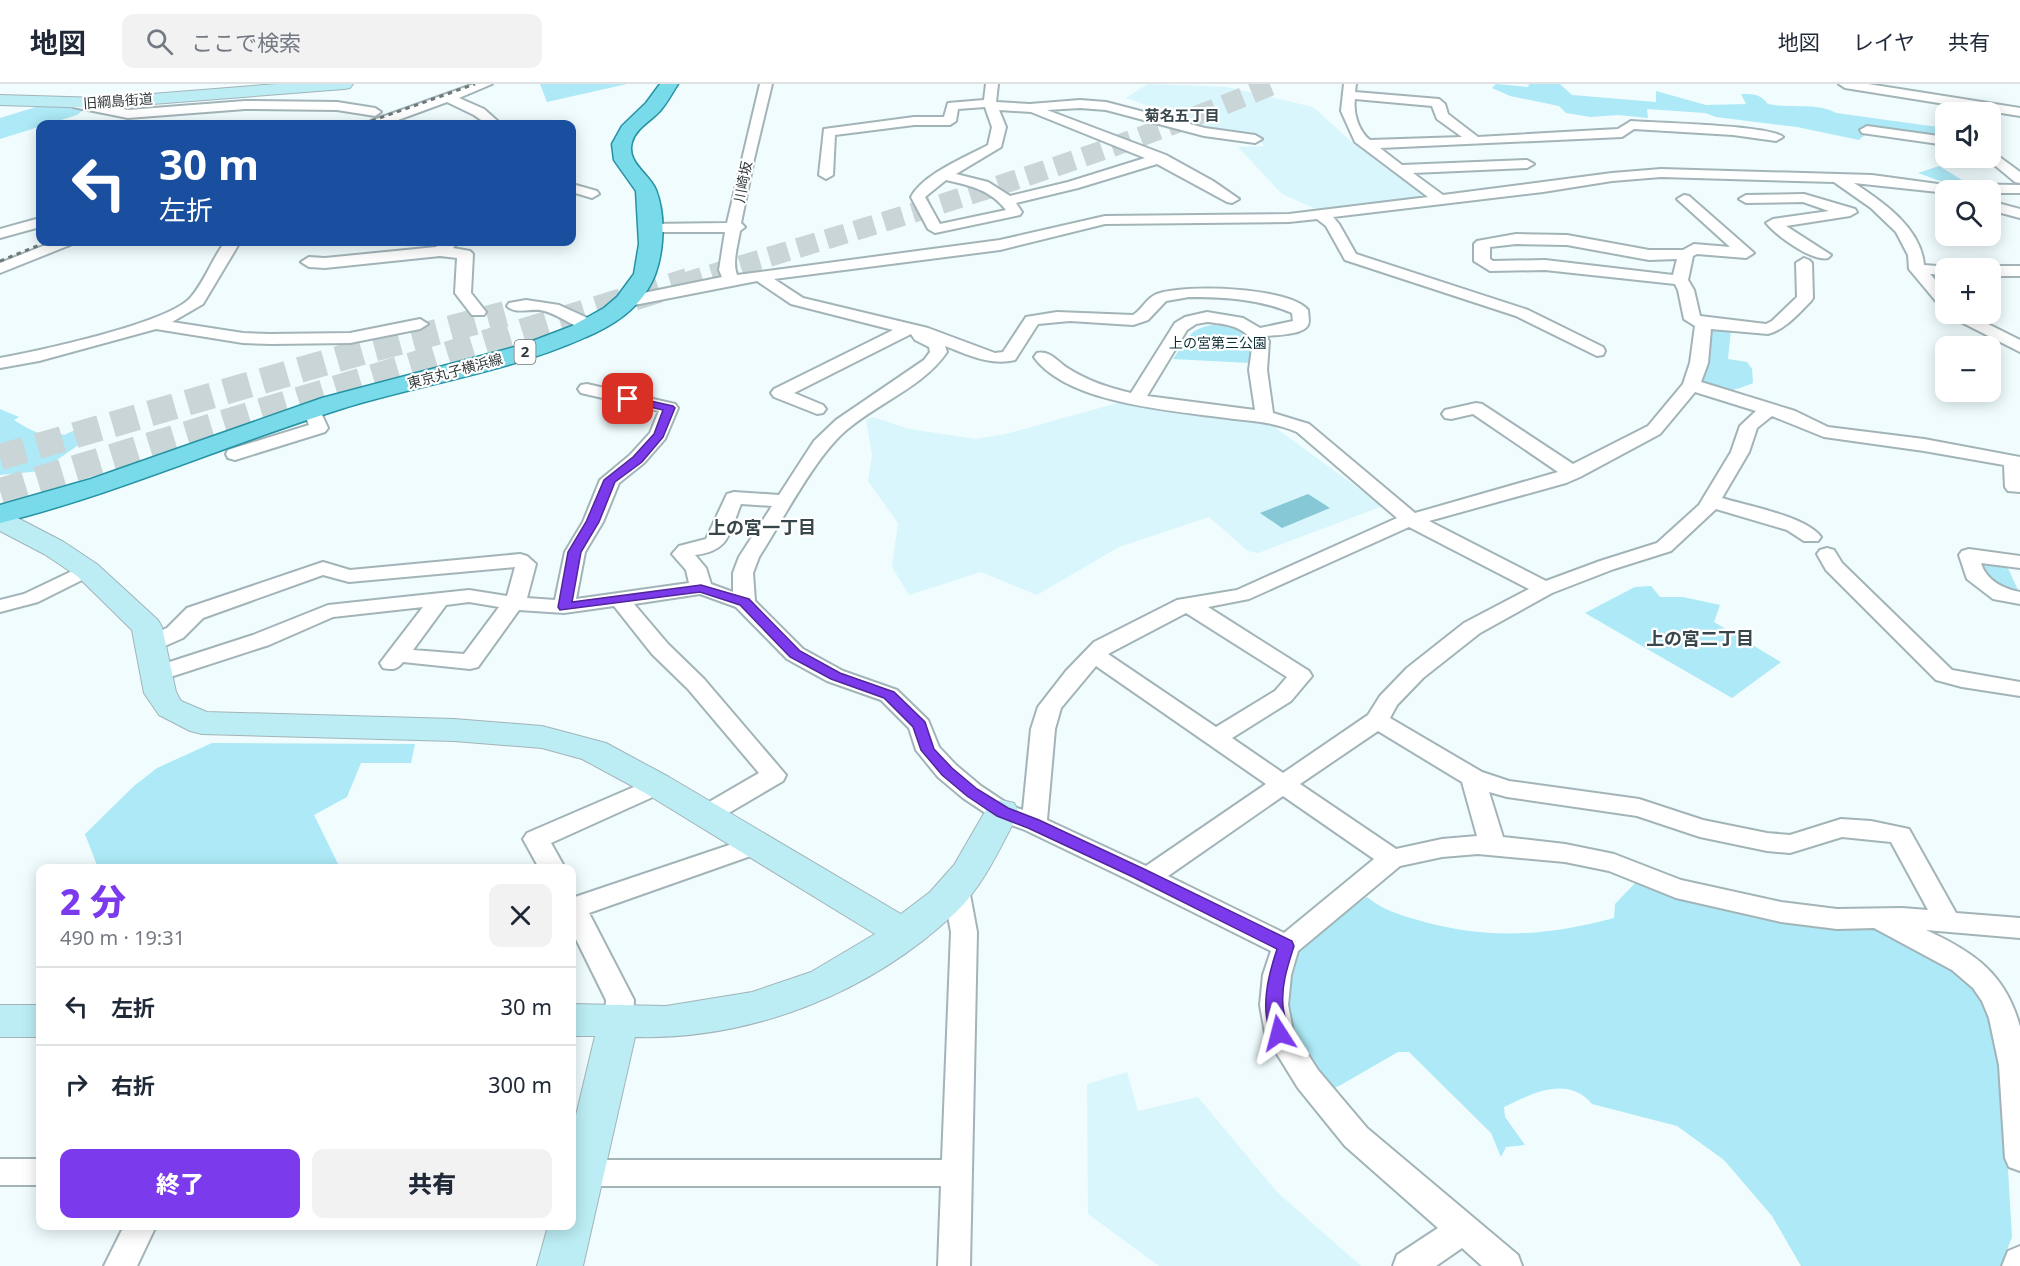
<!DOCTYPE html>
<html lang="ja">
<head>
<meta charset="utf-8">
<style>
	body { margin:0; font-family:"Noto Sans","Noto Sans JP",sans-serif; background:#f2f2f3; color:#1f2937; height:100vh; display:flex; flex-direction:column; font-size:22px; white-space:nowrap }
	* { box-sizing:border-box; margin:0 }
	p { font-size:20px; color:#747a83 }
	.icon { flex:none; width:33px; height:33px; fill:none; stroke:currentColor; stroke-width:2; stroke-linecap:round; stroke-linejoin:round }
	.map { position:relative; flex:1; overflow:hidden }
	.details { position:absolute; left:36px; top:780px; width:540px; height:366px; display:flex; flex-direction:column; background:#fff; border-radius:12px; box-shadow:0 3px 15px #0003 }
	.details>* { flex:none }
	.banner { position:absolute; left:36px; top:36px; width:540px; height:126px; border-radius:12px; box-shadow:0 3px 15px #0003; background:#1a4fa0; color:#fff; overflow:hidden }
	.tools { position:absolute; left:1935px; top:18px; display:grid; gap:12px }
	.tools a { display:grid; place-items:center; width:66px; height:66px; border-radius:12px; background:#fff; box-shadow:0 3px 15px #0003; font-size:30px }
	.pin { position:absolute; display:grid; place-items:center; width:51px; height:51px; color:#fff; margin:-26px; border-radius:12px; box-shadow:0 3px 9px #0006 }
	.me { position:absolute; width:66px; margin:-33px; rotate:351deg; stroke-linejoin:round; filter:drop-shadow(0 0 4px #0008) }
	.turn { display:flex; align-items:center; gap:21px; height:126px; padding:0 24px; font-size:27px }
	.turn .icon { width:78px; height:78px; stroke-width:2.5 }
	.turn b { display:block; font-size:42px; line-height:51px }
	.round { display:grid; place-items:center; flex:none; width:63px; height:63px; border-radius:12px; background:#f2f2f3 }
	.summary { display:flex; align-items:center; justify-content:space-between; height:102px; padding:0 24px }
	h1 { font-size:36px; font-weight:800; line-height:45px; color:#7c3aed }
	.button { display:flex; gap:12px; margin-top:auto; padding:12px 24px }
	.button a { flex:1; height:69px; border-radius:12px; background:#7c3aed; color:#fff; font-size:24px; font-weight:800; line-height:69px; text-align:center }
	.button a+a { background:#f2f2f3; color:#1f2937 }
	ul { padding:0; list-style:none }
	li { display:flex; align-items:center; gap:18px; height:78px; padding:0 24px; border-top:2px solid #e0e1e3 }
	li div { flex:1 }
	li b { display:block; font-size:22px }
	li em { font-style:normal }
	header { display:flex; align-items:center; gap:36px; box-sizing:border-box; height:84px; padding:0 30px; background:#fff; border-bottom:2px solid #e0e1e3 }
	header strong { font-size:28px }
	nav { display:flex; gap:33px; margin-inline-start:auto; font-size:21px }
	.search { width:420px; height:54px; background:#f2f2f3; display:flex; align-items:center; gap:15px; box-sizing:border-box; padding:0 21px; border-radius:12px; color:#747a83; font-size:22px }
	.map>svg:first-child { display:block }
	.built { fill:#d9f6fc }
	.green { fill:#ade9f6 }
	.water { fill:#86c8d6 }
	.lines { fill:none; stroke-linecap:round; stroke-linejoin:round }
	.highway-tunnel-far1 { stroke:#cad5d7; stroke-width:20; stroke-dasharray:20 10; stroke-linecap:butt }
	.highway-tunnel { stroke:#cad5d7; stroke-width:26; stroke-dasharray:26 13; stroke-linecap:butt }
	.street-casing { stroke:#a2b4b8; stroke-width:4 }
	.secondary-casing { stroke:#a2b4b8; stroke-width:2 }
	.primary-casing { stroke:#2692a3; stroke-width:3 }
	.street { fill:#fff; fill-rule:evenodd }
	.secondary { fill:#bcedf4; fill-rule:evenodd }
	.primary { fill:#79dae9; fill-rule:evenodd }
	.rail { stroke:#70797a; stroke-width:3; stroke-dasharray:4.5 4.5; stroke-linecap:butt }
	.route { fill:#7c3aed; stroke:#51269a; stroke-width:1.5 }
	.labels { text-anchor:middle; stroke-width:4.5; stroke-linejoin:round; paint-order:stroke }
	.far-street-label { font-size:14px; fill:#323a3b; stroke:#fff }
	.far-park-label { font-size:14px; fill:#0c2e35; stroke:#fff }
	.far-neighbourhood-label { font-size:15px; font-weight:bold; fill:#38474b; stroke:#fff }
	.shield { fill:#fff; stroke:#707576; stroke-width:1.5 }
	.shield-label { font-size:15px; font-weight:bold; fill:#323a3b }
	.neighbourhood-label { font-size:18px; font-weight:bold; fill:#38474b; stroke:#fff }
</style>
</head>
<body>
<header>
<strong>地図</strong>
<div class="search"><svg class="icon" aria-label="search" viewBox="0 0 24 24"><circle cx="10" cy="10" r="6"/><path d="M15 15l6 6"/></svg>ここで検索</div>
<nav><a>地図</a><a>レイヤ</a><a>共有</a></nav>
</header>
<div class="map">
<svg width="2020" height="1182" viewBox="0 0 2020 1182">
	<rect width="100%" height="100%" fill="#f0fcfe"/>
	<path class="built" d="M1148 0 1227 3 1313 23 1353 59 1432 114 1316 125 1282 110 1238 63 1264 62 1255 49H1225L1126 14Z
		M1121 318 1273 342 1383 422 1258 469 1248 467 1209 433 1119 463 1037 511 981 488 909 511 892 483 898 439 868 397 872 371 866 336 873 333 909 345 976 355 1006 350Z
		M1127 988 1138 1027 1198 1013 1277 1108 1361 1182H1159L1088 1130 1087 1000Z"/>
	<path class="green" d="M540 0H627L547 18Z
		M1496 0 1528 3 1529 0H1560L1572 11 1656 18V7L1706 21 1746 20 1741 10C1754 10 1760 10 1768 20 1790 25 1816 18 1836 29L1945 44V54L1866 43V50L1859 56 1797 43 1716 33 1705 29 1647 25 1648 34 1618 31 1591 33 1566 29 1559 22 1510 12 1492 4Z
		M73 21 87 23 77 31 0 55V34L36 23Z
		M1939 82 1972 102H1954L1918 89Z
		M1213 241C1229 242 1240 243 1250 256V279L1173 275C1186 257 1189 244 1213 241Z
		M1712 244 1731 245 1728 275 1747 278 1752 285 1753 299C1730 308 1720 312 1698 296L1706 278Z
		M0 325 19 333 14 336C27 344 43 355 58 349L64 351 88 340 100 345 88 351 90 353 41 387 0 391Z
		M1978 476 2006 480 2019 508 2002 506 1981 491Z
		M1651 502 1660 513H1683L1720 521 1714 538 1781 578 1732 614 1585 529 1635 503Z
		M212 659 415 660 411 679H361L347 713 314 731 340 784H98L85 750 134 702 157 684Z
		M1641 793 1874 842 1946 877 1986 912 2001 968 2012 1153 2001 1182H1801L1772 1132 1724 1076 1677 1042 1592 1020C1568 991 1532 1009 1504 1023L1505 1033 1525 1061 1506 1063 1501 1073 1491 1049 1409 968H1398L1339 1002 1329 1006 1295 954 1287 926 1291 899 1299 869 1307 855 1367 813C1384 827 1401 831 1421 837 1488 856 1547 852 1614 834L1615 820Z"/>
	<path class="water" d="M1308 410 1330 424 1282 444 1260 429Z"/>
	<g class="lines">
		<path class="highway-tunnel-far1" d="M683 199C882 138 1083 81 1275 0"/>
		<path class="highway-tunnel" d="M0 373 369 266 505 230
			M0 407 688 197"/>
		<defs>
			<path id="street" d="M474 0H492L459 14 484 25 501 40H487L474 31 447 18 387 40H369L371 37Z
				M760 0H772L754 75 741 139 745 143 740 147C738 160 732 178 737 191L1000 156 1105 132 1289 130 1428 113 1355 58 1341 27 1344 0H1356L1355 8 1439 15 1445 20 1448 30 1478 53 1618 45 1631 37C1655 39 1770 41 1783 53L1776 57 1733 51 1634 45 1622 53 1380 64 1402 81 1527 76 1534 80 1527 84 1413 89 1443 111 1612 89 1661 85 1872 91 1938 100 2020 101V109H1990V106L1938 108 1854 99C1883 118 1921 144 1924 181L1951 183 1953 184H1946V191L1930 190 1946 208V224L1940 222 1909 185 1908 171 1896 148 1871 124 1834 98 1661 93 1612 97 1543 108 1333 133 1339 140 1356 170 1528 226 1603 263 1605 267 1603 271 1597 272 1516 232 1345 176 1326 142 1317 135 1289 138 1105 140 1000 166 774 195 803 214 928 244 995 269 1003 268 1026 233 1057 228 1133 231C1143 225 1146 214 1157 210 1184 200 1290 203 1308 226 1308 230 1310 237 1308 241 1303 251 1276 251 1266 252L1269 257 1267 286 1273 329 1309 340 1415 429 1558 388 1473 330 1451 335 1445 334 1442 330 1445 326 1476 319 1482 320 1573 380 1648 342 1683 300 1690 279 1695 242 1684 235 1678 206 1675 200 1545 186 1490 187 1474 177V160L1477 157 1516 150 1567 151 1649 166H1683L1694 160 1730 163 1677 115 1684 111 1689 112 1754 169 1746 174 1697 170 1693 172 1688 196 1694 206 1700 232 1766 240 1772 237 1797 213 1796 179 1804 174 1809 176 1812 179 1813 214 1811 217C1798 230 1786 245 1768 250L1711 245 1708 279 1701 298 1795 327 1828 343 1924 355 2020 373V408L2008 407 2005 403 2004 381 1924 367 1824 353 1772 332 1757 344 1749 368 1722 414C1747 422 1806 432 1821 453L1818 457H1804L1787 446 1716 425 1671 467 1614 485 1552 509 1480 549 1423 594 1397 621 1390 634 1482 688 1509 697 1639 715 1703 736 1767 749 1790 751 1841 735 1871 737 1909 745 1956 829 2020 834V854L1926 846C1974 868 2006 890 2020 943V1087L2009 1083 2005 1074 1999 981 1989 934 1982 917 1973 904 1952 886 1874 844 1837 845 1781 838 1676 814 1609 787 1565 778 1478 770 1442 773 1400 782 1298 867 1291 891 1288 921 1293 947 1318 986 1367 1044 1518 1171 1522 1182H1482L1462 1164 1436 1182H1393L1397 1171 1438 1144 1345 1062 1298 1004 1269 957 1265 949 1260 921 1263 891 1271 867 1129 796 1025 746 993 734 963 714 938 693 916 666 909 644 881 616 827 597 787 575 736 523 700 510 634 520 668 560 704 595 786 691 783 697 715 737 706 740 697 737 694 731 697 725 759 689 688 605 652 570 614 522 564 529 519 526 478 583 470 585 403 578C397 586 392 586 383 584L380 579 423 523 333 533 269 561 164 595 156 597 148 595 145 590 148 585 253 551 328 521 469 506 507 512 515 483 349 498 323 491 203 534 183 554 158 565 150 567 142 565 139 560 142 555 167 544 187 524 323 478 350 486 520 470 527 472 536 480 527 514 555 516 565 468 583 438 600 396 630 371 650 349 659 327 581 309 578 305 581 301 587 300 675 320 678 324 665 355 644 379 619 399 603 438 585 468 576 515 689 499 686 486 672 470 679 462 706 455 727 410 734 408 779 411 814 357 836 336 924 276 930 268 929 263 915 256 911 250 794 309 823 321 826 325 823 329 817 330 774 313 771 309 774 305 893 246 791 220 757 197 624 223 616 218 624 213 722 193 719 186 725 148H649L642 144 649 140 727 139ZM1355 15 1432 22 1437 35 1462 53 1370 56C1358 47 1353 28 1355 15ZM1516 160 1567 161 1649 176 1677 175 1673 191 1545 176 1493 177 1490 175V163ZM1189 213C1224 213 1260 215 1292 229L1293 237 1260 244 1243 234 1207 228 1185 233 1175 239 1131 309C1109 304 1088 297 1069 285 1058 279 1051 266 1037 269L1034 273C1068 321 1179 327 1234 335 1255 337 1277 339 1297 348L1397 434 1237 506 1177 516 1094 558 1066 587 1038 623 1031 645 1023 726 1011 722 981 702 956 681 939 663 928 636 897 606 843 587 803 565 755 517 753 489 759 473C783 436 816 370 849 344 880 318 924 302 947 268L945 262C969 271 990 282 1015 276L1038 240 1070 237 1133 241 1148 236 1166 217ZM1207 238C1225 240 1241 241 1253 257L1249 286 1255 326 1147 312 1187 246 1196 240ZM1695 308 1756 327 1740 342 1731 368 1699 421 1657 459 1600 477 1546 497 1429 437 1566 399 1580 393 1660 350ZM741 420 772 422 739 473 733 489V508L711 500 706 484 695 471C730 467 729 449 741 420ZM1409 443 1529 505 1464 539 1407 584 1380 612 1368 631 1283 689 1232 654 1291 617 1312 592 1309 587 1208 523 1249 515ZM469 518 499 523 464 570 413 566 446 521ZM1186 529 1287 593 1275 607 1216 643 1108 570ZM1096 582 1266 700 1146 782 1047 736 1055 645 1061 624ZM1378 647 1462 698 1477 752 1442 755 1396 765 1300 700ZM1489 708 1507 713 1637 732 1700 753 1767 767 1790 769 1842 753 1891 758 1928 826 1902 824 1837 825 1781 818 1681 796 1614 770 1565 760 1503 753ZM1283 712 1374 775 1284 849 1168 792Z
				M986 0H998L996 18 1030 20 1080 16 1106 18 1205 44 1255 51 1262 55 1255 59 1204 52 1106 26 1080 24 1047 26 1166 71 1213 97 1239 115 1232 119 1227 118 1157 80 1078 104 1016 119 1022 128 1020 131 935 149 928 145 911 113C923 90 966 73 988 61L992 43 985 23 958 25 956 37 950 41H914L835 51 833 91 826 95 819 91 824 45 914 33H944L948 19 984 16ZM999 26 1031 28 1145 74 1068 98 1010 112 988 98 956 90 1001 63 1006 43ZM946 96C969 101 991 106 1006 126L940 140 925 113Z
				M1839 0H1868L2020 24V32L1845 4Z
				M77 16 128 26 245 17 337 18 375 24 381 28 375 32 337 26 245 25 128 34 73 23 71 20 73 17Z
				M1867 42 1946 53V61L1862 49 1860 46Z
				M1990 66 2020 88V99L2015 98 1986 74H1990Z
				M572 100 597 107 599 110 592 114 572 108Z
				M1804 110 1855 125 1857 128 1850 132 1786 142 1831 171 1828 174C1812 178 1776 151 1766 139L1773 135 1829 127 1803 118 1746 119 1739 115 1746 111Z
				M1990 117 2020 125V134L1990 126Z
				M40 134V143L0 154V145Z
				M53 158H73L70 161 0 189V179Z
				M225 158H240L203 220 172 238 243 249 271 250 350 249 420 235 428 240 420 245 350 259 271 260 243 259 156 245 39 277 0 284V274C38 267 170 239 191 213 205 197 212 175 225 158Z
				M442 158H458L453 164 470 167 473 170 471 209 486 228 484 231H472L455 209 457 174 440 172 325 184 309 183 301 178 309 173 325 174 436 163Z
				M1990 182H2020V192H1990V184H1984Z
				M526 216 559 221 596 238 598 242 590 247C572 243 558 229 540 226 529 225 514 230 507 222L509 219Z
				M1949 230H1968L2020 256V268L1951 233Z
				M312 321 318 322 328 344 325 348 235 376 228 374 226 370 228 366 309 341 303 326 306 322Z
				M1827 464 1834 466 1842 479 1952 586 2020 598V612L1962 603 1936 596 1826 486 1817 470 1820 466Z
				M1969 465 2020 472V484L1981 479C1986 496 2003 505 2020 508V520L1993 515 1967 495 1959 471 1962 467Z
				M87 480 94 482 97 486 94 490 38 518 0 528V516L24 510Z
				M657 693 666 695 669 701 666 707 551 759 565 784H539L523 755 527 749Z
				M756 752 765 755 769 761 765 767 589 829 634 916 633 937 629 945 619 948 609 945 605 937 606 916 572 847V812L575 813Z
				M956 795 965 798 969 805 977 848 970 1182H938L941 1102H572V1076H942L951 848 943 805 947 798Z
				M0 1075H40V1101H0Z
				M124 1142H156L137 1182H104Z
				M2020 1162V1182H2002L2008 1167Z"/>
			<path id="secondary" d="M277 0H353L350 4 344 5 101 24 0 21V11L101 14Z
				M0 428 10 430 64 458 97 480 158 536 162 543 176 608 181 617 207 628 454 635 542 642 606 659 669 693 901 830 930 808 954 781 990 719 1002 716 1014 719 1019 728C1001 762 984 801 956 828 871 909 752 956 635 953L583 1182H537L548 1142H572V1048L595 952H572V920L666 922 752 908 811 888 875 850 645 709 582 675 542 664 454 657 202 650 190 647 159 631 144 609 132 546 77 492 44 470 0 447Z
				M0 921H40V953H0Z"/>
			<path id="primary" d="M660 0H678C672 9 667 19 660 27 651 37 636 44 632 58 626 79 649 89 656 106 667 134 664 180 648 205 634 228 610 243 586 253 509 288 421 300 341 325 226 361 117 410 0 439V421L91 395 322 314 522 261 572 242 604 224 617 213 634 190 639 160 636 107 614 76 612 60 622 42 646 19Z"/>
		</defs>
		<use href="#street" class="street-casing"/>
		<use href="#secondary" class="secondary-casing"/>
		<use href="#primary" class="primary-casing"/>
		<use href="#street" class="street"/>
		<use href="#secondary" class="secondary"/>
		<use href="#primary" class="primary"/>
		<path class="rail" d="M363 40 475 0
			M0 177 47 158"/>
	</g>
	<path class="route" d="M628 312 673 322 675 324 663 353 642 378 615 398 599 438 581 468 572 518 701 501 749 515 800 567 840 589 894 608 925 638 934 665 952 684 977 705 1008 724 1039 736 1144 785 1292 857 1294 862C1288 881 1281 901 1283 922 1284 933 1290 945 1285 954L1279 956 1273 954C1259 927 1268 892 1277 865L1133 793 1028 744 997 732 967 712 942 691 921 666 913 643 884 614 831 595 790 573 740 521 700 508 560 526 558 523 568 468 586 438 604 396 633 373 654 350 663 326 624 317 623 315Z"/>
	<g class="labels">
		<g class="far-street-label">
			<text transform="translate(118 17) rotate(-4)" y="5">旧綱島街道</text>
			<text transform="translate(743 98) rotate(-79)" y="5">川崎坂</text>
			<text transform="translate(455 287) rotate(-15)" y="5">東京丸子横浜線</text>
		</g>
		<g class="far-park-label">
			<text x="1218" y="264">上の宮第三公園</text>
		</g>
		<g class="far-neighbourhood-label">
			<text x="1182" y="37">菊名五丁目</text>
		</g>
		<rect class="shield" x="514.5" y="256" width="21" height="24" rx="4.5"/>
		<g class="shield-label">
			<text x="525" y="273">2</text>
		</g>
		<g class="neighbourhood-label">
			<text x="762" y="450">上の宮一丁目</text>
			<text x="1700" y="561">上の宮二丁目</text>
		</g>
	</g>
</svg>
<div class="tools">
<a><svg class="icon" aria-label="sound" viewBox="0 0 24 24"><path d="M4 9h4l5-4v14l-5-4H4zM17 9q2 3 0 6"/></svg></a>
<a><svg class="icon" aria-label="search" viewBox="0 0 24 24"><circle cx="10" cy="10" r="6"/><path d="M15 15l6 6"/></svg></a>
<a>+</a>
<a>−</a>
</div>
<div class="pin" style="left:628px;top:315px;background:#d93025"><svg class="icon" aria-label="arrive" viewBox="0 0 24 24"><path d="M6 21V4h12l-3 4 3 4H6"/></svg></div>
<svg class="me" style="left:1279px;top:949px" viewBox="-20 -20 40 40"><path d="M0-17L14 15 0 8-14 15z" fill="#7c3aed" stroke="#fff" stroke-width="4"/></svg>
<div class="banner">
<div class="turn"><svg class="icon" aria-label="left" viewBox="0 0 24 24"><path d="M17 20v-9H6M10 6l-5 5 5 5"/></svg><div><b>30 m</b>左折</div></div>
</div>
<section class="details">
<div class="summary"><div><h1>2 分</h1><p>490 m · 19:31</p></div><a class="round"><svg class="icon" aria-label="close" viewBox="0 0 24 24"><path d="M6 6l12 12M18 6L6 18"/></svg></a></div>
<ul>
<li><svg class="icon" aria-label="left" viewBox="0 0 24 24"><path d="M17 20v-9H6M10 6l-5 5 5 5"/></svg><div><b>左折</b></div><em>30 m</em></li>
<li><svg class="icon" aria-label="right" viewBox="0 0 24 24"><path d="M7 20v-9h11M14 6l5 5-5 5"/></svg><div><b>右折</b></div><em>300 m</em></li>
</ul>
<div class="button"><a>終了</a><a>共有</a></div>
</section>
</div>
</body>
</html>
